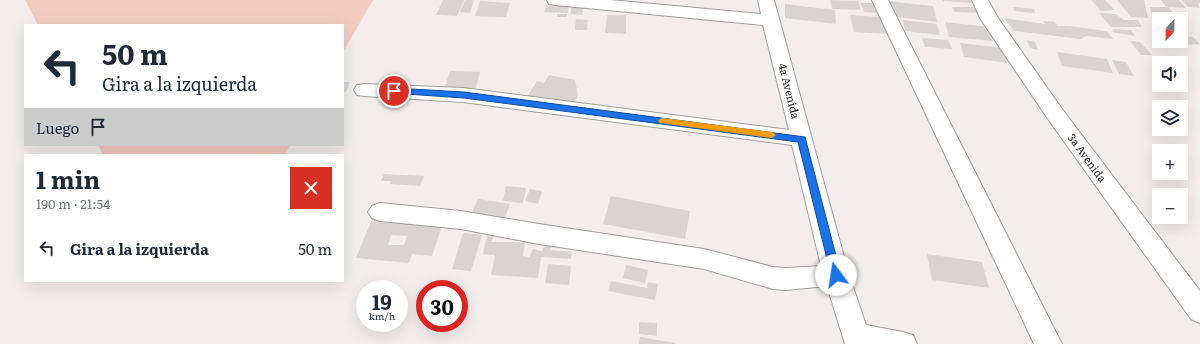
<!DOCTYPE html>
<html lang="es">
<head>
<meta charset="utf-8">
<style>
	body { margin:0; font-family:Literata,serif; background:#f6f6f7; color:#1f2937; height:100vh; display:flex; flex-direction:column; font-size:15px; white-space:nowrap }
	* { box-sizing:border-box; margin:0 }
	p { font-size:13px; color:#747a83 }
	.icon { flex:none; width:22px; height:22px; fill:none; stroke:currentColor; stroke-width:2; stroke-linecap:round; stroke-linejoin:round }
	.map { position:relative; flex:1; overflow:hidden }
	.details { position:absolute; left:24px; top:154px; width:320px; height:128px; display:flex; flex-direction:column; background:#fff; border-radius:0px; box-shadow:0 4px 16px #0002 }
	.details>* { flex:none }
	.guide { position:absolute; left:24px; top:24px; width:320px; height:122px; border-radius:0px; box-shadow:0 4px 16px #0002; background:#fff; color:#1f2937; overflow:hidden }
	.needle { width:26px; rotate:202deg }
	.buttons { position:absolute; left:1152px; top:12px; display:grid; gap:8px }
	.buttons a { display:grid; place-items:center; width:36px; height:36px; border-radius:0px; background:#fff; box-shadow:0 4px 16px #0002; font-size:20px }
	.speed { position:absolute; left:356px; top:280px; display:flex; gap:8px; font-size:20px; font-weight:700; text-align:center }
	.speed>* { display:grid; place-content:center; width:52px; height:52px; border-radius:50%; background:#fff; box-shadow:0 4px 16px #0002; line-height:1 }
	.speed small { font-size:10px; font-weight:400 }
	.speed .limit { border:6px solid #d22; background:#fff; color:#111 }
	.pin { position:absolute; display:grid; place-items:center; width:34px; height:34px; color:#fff; margin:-17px; border:2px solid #fff; border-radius:50%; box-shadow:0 1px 4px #0007 }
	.me { position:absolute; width:44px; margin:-22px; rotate:346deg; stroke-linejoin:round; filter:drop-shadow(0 0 3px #0008) }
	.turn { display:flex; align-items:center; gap:14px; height:84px; padding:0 12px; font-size:18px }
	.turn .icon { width:52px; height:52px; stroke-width:2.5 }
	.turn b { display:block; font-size:28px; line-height:34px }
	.then { display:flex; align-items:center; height:38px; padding:0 12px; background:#0003; gap:8px; font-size:15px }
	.round { display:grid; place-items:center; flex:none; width:42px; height:42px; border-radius:0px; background:#f6f6f7 }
	.headline { display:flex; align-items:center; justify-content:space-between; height:68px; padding:0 12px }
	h1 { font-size:24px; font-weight:700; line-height:30px }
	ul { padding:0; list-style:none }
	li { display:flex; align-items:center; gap:12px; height:52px; padding:0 12px }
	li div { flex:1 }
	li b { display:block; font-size:15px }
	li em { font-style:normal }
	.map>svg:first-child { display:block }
	.green { fill:#f3cbc1 }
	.building { fill:#d9d4d3; fill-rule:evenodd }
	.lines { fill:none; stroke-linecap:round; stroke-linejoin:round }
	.minor-casing { stroke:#a29d9c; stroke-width:2 }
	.minor { fill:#fff; fill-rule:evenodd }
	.route { fill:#1a73e8; stroke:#114b97 }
	.slow { fill:#f59e0b }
	.labels { text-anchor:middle; stroke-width:3.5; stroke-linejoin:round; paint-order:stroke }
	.street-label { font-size:11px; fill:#1c1a19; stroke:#fff }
</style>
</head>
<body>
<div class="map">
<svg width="1200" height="344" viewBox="0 0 1200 344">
	<rect width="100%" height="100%" fill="#f3eeed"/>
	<path class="green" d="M25 0H373L343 52V25H38Z
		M98 145H290L285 155H103Z"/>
	<path class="building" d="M443 0H464L457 16 436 15Z
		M465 0H474L470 13 460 12Z
		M830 0 858 1 861 10 832 9Z
		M943 0H973L975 3 943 1Z
		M1091 0H1105L1115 10 1101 11Z
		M1117 0H1144L1148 18 1131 17Z
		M1161 0H1179L1186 8 1166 7Z
		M1181 0H1200V3H1198L1200 8 1188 7Z
		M480 1 510 3 506 17 475 16Z
		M887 1 933 6 937 22 889 16Z
		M860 3H875L879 13 864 12Z
		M785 4 835 10 836 24 785 18Z
		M546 5 569 6 568 13 544 12Z
		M571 7 583 8 582 15 571 14Z
		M952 7H978L981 13 955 12Z
		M1013 7 1034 9 1035 13 1014 11Z
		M1150 7H1168L1178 18 1152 17Z
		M1099 13 1116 14 1124 20H1138L1142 27H1111Z
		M557 14H567V17H557Z
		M607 15H626V34L605 33Z
		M850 15 881 17 887 34 854 32Z
		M1004 18 1045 24 1043 21 1055 22 1057 26H1069L1106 31 1114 39 1086 36 1081 39 1014 31Z
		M576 19 588 20 587 30H575Z
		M903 20 937 24 940 35 905 31Z
		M945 22 989 27 994 41 949 37Z
		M1113 29 1131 30 1135 36 1112 32Z
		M1181 37H1193L1200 44 1176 45 1172 41H1181Z
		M922 38 948 40 952 49 925 47Z
		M1027 40 1035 42 1038 50 1030 48Z
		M1130 41 1140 42 1152 55H1141Z
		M960 43 1004 48 1009 63 964 57Z
		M1057 52 1107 59 1113 73 1062 66Z
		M1112 60 1126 62 1134 76 1119 74Z
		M450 71 480 72 475 91 444 90Z
		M549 75 575 80 578 95 574 103 527 97 537 81 544 83Z
		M343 82H350L346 92H343Z
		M384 174 424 176 420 186 390 184 391 181H381Z
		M506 186 526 188 523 203 503 201Z
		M530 189 542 191 538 204 525 201Z
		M611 196 690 211 685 239 603 224Z
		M478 199 510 204 503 223 470 217Z
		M373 217 442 226 432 256 412 254 409 263 356 258ZM391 235 407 236 404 245H388Z
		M463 233 482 235 471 271 452 269Z
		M487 235H495L491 242H525L523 256 529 257 533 249 542 251 547 241 553 243 550 250 572 252 571 259 541 257 538 278 491 275 495 255 483 254Z
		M927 254 982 262 989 288 932 280Z
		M548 264 571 266 569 285 545 283Z
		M626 265 648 270 645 283 623 278Z
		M611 281 647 288 648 282 658 284 655 300 608 291Z
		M639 322 657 323V336L639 334Z
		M640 337 675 343V344H639Z"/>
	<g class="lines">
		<defs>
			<path id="minor" d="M547 0H610L761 14 758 0H774L849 275 866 325 903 332 913 335 917 344H845L827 286 786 290 773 289 704 269 539 244 461 229 380 221 372 218 368 212 372 206 380 203 461 211 539 224 704 249 773 267 786 268 821 266 792 145 463 102 364 96 357 95 354 90 357 85 364 84 463 88 789 130 763 25 555 5 549 4Z
				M872 0H888L1062 344H1034Z
				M972 0H988L998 18 1062 109 1200 291V323L1191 319 1048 119 980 18Z"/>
		</defs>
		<use href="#minor" class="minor-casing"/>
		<use href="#minor" class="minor"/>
	</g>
	<path class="route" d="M394 88 464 92 805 137 841 275 840 278 836 279 833 278 831 275 798 142 464 98 391 93V89Z"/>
	<path class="slow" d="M663 118 772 132 776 135 772 138 660 123 658 121 660 119Z"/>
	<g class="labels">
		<g class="street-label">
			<text transform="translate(789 91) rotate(76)" y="4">4a Avenida</text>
			<text transform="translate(1087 158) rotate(54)" y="4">3a Avenida</text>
		</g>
	</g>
</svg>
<div class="buttons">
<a><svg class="needle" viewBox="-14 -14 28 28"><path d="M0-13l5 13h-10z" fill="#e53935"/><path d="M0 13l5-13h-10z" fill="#747a83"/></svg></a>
<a><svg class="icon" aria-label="sound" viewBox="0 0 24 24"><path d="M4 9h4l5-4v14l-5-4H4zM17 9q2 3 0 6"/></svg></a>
<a><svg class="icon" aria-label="layers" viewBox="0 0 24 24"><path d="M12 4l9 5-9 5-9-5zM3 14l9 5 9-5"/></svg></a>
<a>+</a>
<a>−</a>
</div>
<div class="speed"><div>19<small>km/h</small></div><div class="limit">30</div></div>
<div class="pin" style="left:394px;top:91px;background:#d93025"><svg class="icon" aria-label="arrive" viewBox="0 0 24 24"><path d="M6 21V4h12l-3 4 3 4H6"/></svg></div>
<svg class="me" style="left:836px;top:275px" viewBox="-20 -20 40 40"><circle r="19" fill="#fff"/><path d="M0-13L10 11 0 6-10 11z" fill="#1a73e8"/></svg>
<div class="guide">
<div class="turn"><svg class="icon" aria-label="left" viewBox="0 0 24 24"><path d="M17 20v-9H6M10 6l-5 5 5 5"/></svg><div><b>50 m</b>Gira a la izquierda</div></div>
<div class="then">Luego<svg class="icon" aria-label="arrive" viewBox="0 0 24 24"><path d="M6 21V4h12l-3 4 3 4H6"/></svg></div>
</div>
<section class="details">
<div class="headline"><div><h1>1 min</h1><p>190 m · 21:54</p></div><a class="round" style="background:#d93025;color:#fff"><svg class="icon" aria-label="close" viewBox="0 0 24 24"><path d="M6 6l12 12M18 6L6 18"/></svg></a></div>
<ul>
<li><svg class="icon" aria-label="left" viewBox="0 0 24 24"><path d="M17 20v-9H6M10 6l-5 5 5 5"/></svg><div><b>Gira a la izquierda</b></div><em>50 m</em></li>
</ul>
</section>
</div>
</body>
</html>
